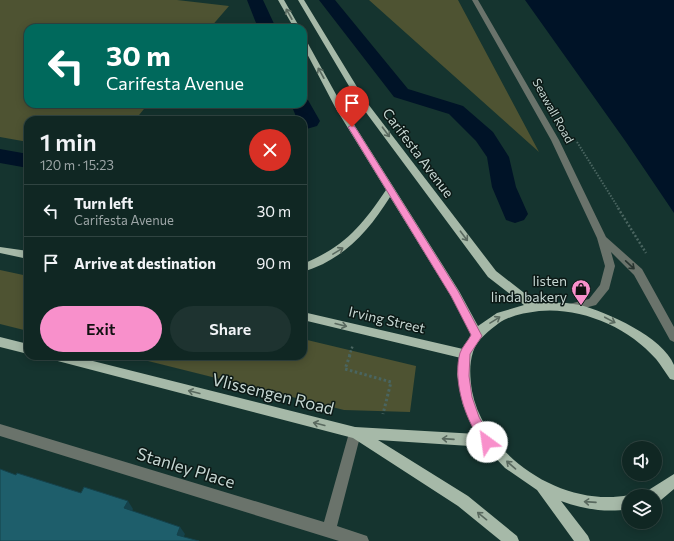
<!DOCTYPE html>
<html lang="en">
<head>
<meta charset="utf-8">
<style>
	body { margin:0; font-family:Commissioner,sans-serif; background:#1e3330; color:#f1f3f6; height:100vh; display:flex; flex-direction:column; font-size:15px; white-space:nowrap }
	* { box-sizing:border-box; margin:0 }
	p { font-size:13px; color:#9ca5a6 }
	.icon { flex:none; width:22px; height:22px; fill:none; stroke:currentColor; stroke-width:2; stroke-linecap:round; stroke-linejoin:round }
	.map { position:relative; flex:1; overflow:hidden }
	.panel { position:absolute; left:24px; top:116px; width:283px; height:244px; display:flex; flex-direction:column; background:#102723; border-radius:12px; box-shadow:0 2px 10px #0003,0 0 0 1px #304441 }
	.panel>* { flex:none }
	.top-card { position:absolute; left:24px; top:24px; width:283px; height:84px; border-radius:12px; box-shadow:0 2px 10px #0003,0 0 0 1px #304441; background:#00695c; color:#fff; overflow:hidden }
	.fabs { position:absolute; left:622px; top:441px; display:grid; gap:8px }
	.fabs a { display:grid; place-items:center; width:40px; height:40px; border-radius:50%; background:#102723; box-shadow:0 2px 10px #0003,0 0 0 1px #304441; font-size:20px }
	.pin { position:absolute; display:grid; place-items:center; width:34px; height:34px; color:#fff; margin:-41px -17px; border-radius:50% 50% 50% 0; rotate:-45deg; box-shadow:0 0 4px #0007 }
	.pin .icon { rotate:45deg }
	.me { position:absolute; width:44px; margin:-22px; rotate:329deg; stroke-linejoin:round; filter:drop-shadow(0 0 3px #0008) }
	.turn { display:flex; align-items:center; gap:14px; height:84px; padding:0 16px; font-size:18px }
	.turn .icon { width:52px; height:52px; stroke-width:2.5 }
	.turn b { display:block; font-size:28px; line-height:34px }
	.round { display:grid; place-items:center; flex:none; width:42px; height:42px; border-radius:21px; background:#1e3330 }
	.headline { display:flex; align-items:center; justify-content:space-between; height:68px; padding:0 16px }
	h1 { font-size:24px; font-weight:600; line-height:30px }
	.button { display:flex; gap:8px; margin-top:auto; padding:8px 16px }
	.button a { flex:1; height:46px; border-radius:24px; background:#f890cb; color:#111; font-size:16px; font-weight:600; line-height:46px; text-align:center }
	.button a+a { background:#1e3330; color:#f1f3f6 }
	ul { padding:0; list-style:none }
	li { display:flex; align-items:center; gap:12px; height:52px; padding:0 16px; border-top:1px solid #304441 }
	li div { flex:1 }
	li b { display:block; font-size:15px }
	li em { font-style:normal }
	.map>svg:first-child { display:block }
	.green { fill:#4e5332 }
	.water { fill:#001327 }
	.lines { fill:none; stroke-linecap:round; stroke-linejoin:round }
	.canal { fill:#001327; fill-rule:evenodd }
	.path-far2 { stroke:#4a6560; stroke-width:2; stroke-dasharray:1.5 1.5; stroke-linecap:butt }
	.path-far1 { stroke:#4a6560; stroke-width:2.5; stroke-dasharray:2 2; stroke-linecap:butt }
	.path { stroke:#4a6560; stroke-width:3; stroke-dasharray:2.5 2.5; stroke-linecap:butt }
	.minor { fill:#6a736b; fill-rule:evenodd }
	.major { fill:#a6b9a8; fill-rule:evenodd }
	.shaded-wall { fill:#15424b }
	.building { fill:#1e5e6b; stroke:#15424b }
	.oneway { stroke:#59695f }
	.oneway2 { stroke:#283430 }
	.route { fill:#f890cb; stroke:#a15e84 }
	.labels { text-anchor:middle; stroke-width:3; stroke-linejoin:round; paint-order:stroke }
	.far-street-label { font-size:12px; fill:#c5d6d2; stroke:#0c1916 }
	.street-label { font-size:14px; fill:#c5d6d2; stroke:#0c1916 }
	.poi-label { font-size:14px; fill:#c5d6d2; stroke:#0c1916; text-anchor:end }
	.near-street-label { font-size:17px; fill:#c5d6d2; stroke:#0c1916 }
</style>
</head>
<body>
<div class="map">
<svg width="674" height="541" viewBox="0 0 674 541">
	<rect width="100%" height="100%" fill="#15342f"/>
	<path class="green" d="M0 0H177L229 6 210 28H28V104H148L135 120H28V142L0 137Z
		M369 0H458L539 152Z
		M0 270 28 276V331L0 324Z
		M303 339 416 366 410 412 344 410 128 356H303Z"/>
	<path class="water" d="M525 0H674V213L626 142Z"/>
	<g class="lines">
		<path class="canal" d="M247 0H263L276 28H258Z
			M319 0H335L408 89 463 106 493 132 509 157 516 187 528 214 524 220 515 223 506 220 492 187 487 157 476 141 449 114 394 97Z
			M303 98 308 100 320 121 317 126 303 130V120H295L297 119 291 104H303Z
			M0 149 28 154V168L0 163Z"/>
		<path class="path-far2" d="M577 142 619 209"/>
		<path class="path-far1" d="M618 208 646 253
			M349 356 353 345"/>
		<path class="path" d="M350 355 345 369 391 382 383 414"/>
		<path class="minor" d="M472 0H478L559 140 606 237 642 269 674 327V342L670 340 634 275 611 252 615 266 609 289 596 305 573 311 569 310 568 307 569 304 589 299 600 285 605 266 597 238 551 140Z
			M0 424 324 522 349 433 351 429 355 427 359 429 361 433 337 526 367 536 369 541H339L0 436Z"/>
		<path class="major" d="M278 0H284L300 28H294Z
			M298 0H304L365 100 496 271 537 303C551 302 566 302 580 305 607 312 663 337 674 365 674 369 674 376 674 380L670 379C665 372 661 365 656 359 628 327 581 307 539 311 525 313 511 315 499 323 489 331 477 339 473 352 469 365 470 377 472 391 485 457 563 508 629 495L631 496H629V509C606 513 583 509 561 501L588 536 590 541H574L537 490 505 468 485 447 378 440 468 496 517 536 519 541H501L458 506 353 438 50 359 48 356H73L355 427 477 434 463 405 457 374 461 358 303 320V312L463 349 472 335 451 296 390 197C368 232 344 259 303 272V264C345 246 361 227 386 190L335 107 303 46V38L306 40 343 107 459 291 478 326 497 313 524 305 488 277 359 103Z
			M0 247 28 251V259L0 253Z
			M0 337 28 344V354L0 347Z
			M674 474V489L661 500 655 502V496H645L647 491Z"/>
	</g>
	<path class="shaded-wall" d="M128 501 133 509 129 516 124 508Z
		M180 527 185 534 182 541 177 535Z"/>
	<path class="building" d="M0 469 16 475 17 473 81 493 84 487 128 501 124 508 180 527 177 535 199 541H0Z"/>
	<defs><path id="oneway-shaft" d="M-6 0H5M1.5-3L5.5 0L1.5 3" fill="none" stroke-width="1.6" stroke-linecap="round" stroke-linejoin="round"/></defs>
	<g class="oneway">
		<use href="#oneway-shaft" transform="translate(289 14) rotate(-119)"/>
		<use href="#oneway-shaft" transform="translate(321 73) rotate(-119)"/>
		<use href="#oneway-shaft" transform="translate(386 132) rotate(53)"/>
		<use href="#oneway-shaft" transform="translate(464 236) rotate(53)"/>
		<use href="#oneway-shaft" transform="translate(338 251) rotate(-31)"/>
		<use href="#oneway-shaft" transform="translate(495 320) rotate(-32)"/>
		<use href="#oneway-shaft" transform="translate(610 320) rotate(28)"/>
		<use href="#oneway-shaft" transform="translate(341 325) rotate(14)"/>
		<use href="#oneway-shaft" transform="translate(194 392) rotate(-166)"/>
		<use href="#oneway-shaft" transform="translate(319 424) rotate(-166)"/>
		<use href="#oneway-shaft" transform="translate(448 439) rotate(-176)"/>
		<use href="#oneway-shaft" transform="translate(511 465) rotate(-139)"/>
		<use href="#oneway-shaft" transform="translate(590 502) rotate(-176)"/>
		<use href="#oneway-shaft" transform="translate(482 516) rotate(-141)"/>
	</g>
	<use class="oneway2" href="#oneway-shaft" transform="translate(630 265) rotate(43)"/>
	<path class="route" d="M352 125 355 127 458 291 482 336 470 354 469 376 472 397 479 417 493 442 491 445 487 447C481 445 479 439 476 433 463 412 453 378 460 353 462 347 468 341 471 335L451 296 348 127Z"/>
	<defs>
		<symbol id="shop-pin" viewBox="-11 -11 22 30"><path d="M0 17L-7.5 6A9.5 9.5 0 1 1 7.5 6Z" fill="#f890cb" stroke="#0c1916"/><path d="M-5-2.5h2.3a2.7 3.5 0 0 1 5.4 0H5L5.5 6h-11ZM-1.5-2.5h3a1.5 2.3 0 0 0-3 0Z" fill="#111"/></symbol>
	</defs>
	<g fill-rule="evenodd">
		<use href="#shop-pin" x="570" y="278" width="22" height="30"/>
	</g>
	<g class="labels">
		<g class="far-street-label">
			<text transform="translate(553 111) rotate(61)" y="4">Seawall Road</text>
		</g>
		<g class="street-label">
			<text transform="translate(418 153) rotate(53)" y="5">Carifesta Avenue</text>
			<text transform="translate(387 320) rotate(13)" y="5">Irving Street</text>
		</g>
		<g class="poi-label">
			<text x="567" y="286">listen<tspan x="567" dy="16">linda bakery</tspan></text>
		</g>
		<g class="near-street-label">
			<text transform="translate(273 394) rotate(14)" y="6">Vlissengen Road</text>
			<text transform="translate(186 468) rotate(17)" y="6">Stanley Place</text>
		</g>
	</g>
</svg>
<div class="fabs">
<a><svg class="icon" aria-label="sound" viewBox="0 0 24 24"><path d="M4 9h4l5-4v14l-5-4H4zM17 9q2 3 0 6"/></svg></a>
<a><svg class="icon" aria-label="layers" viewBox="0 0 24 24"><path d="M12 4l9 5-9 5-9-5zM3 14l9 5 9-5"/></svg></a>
</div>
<div class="pin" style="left:352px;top:127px;background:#d93025"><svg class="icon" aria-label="arrive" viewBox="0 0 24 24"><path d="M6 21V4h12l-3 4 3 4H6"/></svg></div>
<svg class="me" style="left:487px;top:442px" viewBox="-20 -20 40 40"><circle r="19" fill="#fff"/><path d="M0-13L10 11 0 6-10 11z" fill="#f890cb"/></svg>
<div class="top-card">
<div class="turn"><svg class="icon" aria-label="left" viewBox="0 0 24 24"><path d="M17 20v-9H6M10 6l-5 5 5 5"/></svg><div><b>30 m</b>Carifesta Avenue</div></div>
</div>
<section class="panel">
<div class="headline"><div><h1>1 min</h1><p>120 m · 15:23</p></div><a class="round" style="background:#d93025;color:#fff"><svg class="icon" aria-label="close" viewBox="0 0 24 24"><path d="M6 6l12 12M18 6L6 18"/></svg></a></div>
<ul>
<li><svg class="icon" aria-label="left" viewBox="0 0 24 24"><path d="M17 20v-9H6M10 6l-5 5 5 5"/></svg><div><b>Turn left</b><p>Carifesta Avenue</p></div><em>30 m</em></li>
<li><svg class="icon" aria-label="arrive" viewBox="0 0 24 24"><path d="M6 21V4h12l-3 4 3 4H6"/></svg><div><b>Arrive at destination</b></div><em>90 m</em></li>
</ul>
<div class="button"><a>Exit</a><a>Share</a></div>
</section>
</div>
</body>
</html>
